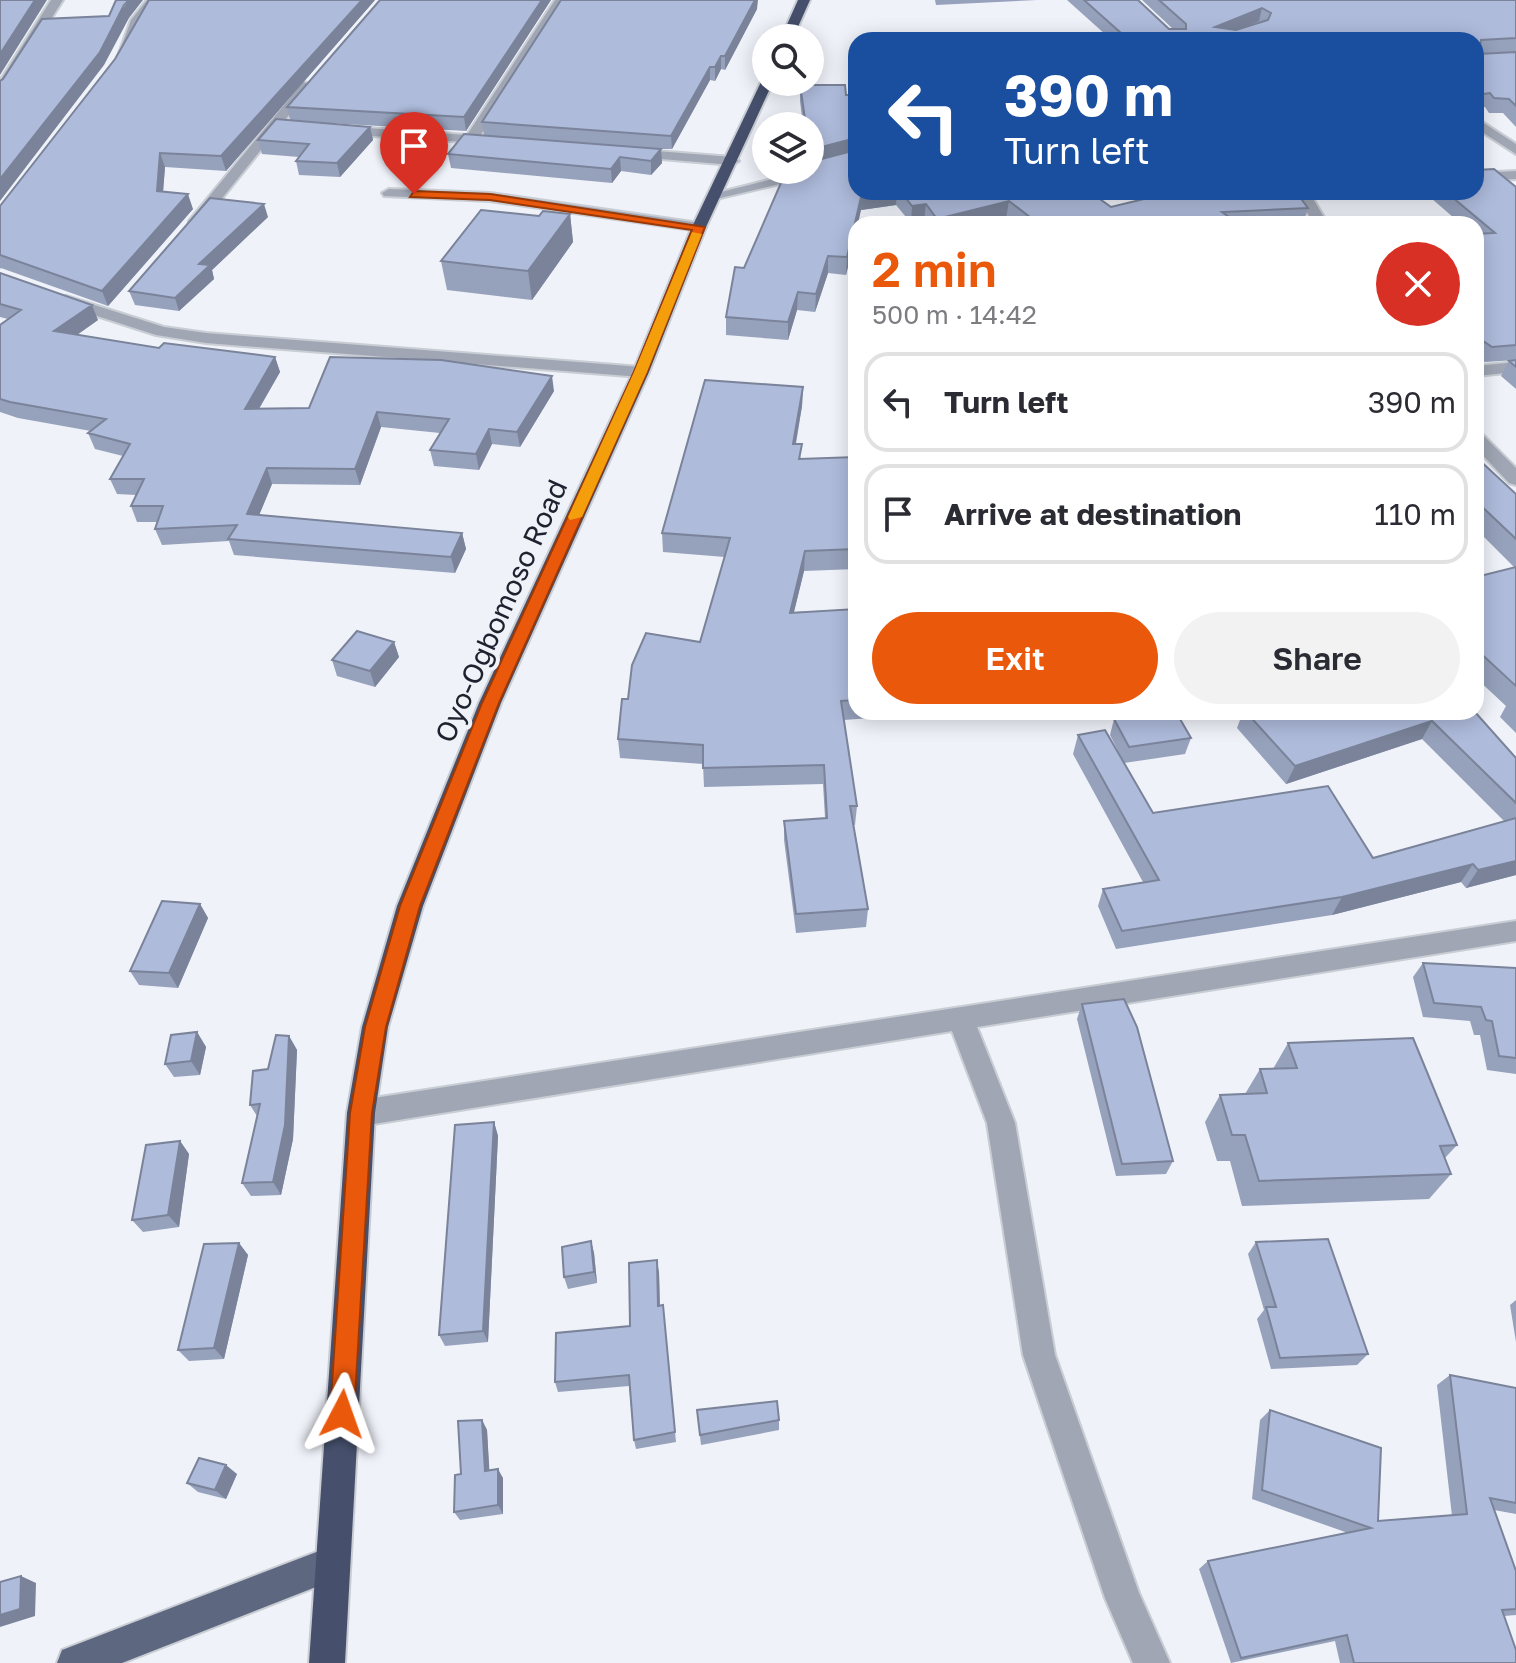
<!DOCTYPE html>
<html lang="en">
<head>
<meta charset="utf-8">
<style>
	body { margin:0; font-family:"Golos Text",sans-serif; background:#f2f2f3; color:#2b2b33; height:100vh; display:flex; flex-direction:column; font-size:30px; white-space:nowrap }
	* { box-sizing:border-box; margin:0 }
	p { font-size:26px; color:#7c7c81 }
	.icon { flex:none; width:44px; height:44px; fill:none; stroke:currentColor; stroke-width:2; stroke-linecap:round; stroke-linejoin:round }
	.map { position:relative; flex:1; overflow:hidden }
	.sheet { position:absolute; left:848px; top:216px; width:636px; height:504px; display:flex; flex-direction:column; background:#fff; border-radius:24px; box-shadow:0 4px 20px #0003 }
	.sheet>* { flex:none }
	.guide { position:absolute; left:848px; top:32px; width:636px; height:168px; border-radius:24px; box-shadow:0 4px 20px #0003; background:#1a4fa0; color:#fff; overflow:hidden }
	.buttons { position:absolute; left:752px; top:24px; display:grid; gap:16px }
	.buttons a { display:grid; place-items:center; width:72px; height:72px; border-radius:50%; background:#fff; box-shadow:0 4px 20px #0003; font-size:40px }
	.pin { position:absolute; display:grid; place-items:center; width:68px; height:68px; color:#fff; margin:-82px -34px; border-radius:50% 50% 50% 0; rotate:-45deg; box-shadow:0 0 8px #0007 }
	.pin .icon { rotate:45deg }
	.me { position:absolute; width:88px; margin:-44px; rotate:4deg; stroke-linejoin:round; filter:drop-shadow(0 0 6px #0008) }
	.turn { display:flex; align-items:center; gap:28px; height:168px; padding:0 24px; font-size:36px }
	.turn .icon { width:104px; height:104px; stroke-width:2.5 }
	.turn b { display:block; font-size:56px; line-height:68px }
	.round { display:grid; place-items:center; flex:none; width:84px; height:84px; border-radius:42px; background:#f2f2f3 }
	.overview { display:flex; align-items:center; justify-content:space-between; height:136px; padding:0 24px }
	h1 { font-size:48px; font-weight:600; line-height:60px; color:#ea580c }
	.cta { display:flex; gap:16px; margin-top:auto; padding:16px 24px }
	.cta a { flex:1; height:92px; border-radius:48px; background:#ea580c; color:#fff; font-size:32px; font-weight:600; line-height:92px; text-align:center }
	.cta a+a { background:#f2f2f3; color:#2b2b33 }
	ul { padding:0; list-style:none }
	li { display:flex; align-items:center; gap:24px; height:100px; margin:0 16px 12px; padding:0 8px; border:4px solid #e1e1e2; border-radius:24px }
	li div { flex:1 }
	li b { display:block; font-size:30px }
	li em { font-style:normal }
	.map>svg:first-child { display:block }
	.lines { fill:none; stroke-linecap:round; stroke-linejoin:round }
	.minor-casing { stroke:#c9cdd4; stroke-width:4 }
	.major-casing { stroke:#c9cdd4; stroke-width:4 }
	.highway-casing { stroke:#c9cdd4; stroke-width:4 }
	.minor { fill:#a0a6b4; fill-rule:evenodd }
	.major { fill:#5d677f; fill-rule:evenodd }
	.highway { fill:#46506c; fill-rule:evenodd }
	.wall { fill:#96a1bc }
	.shaded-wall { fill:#7a8399 }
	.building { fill:#aebbdb; stroke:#7a8399; stroke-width:2; fill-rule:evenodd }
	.route { fill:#ea580c; stroke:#983908; stroke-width:2 }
	.slow { fill:#f59e0b }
	.labels { text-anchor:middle; stroke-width:8; stroke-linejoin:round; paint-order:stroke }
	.street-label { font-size:28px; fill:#1d222e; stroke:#eff2f9 }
</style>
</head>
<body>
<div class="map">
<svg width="1516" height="1663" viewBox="0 0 1516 1663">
	<rect width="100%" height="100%" fill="#eff2f9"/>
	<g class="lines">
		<defs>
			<path id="minor" d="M51 0H63L6 91 0 95V81Z
				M147 0H159L142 21 126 56H118L131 20Z
				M555 0H567L480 136 496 138V144L340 134 333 130 340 126 467 135Z
				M303 82 313 85 199 227H189V221Z
				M1476 118 1516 144V154L1476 128Z
				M631 149 732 157 739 161 732 165 626 156 624 153Z
				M856 158V166L716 199 709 195Z
				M1516 171V179L1476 181V173Z
				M389 189 490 193 699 223 706 227 699 231 490 201 384 196 382 193Z
				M1295 192H1309L1328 224H1314Z
				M66 296 164 327 206 333 641 367 649 372 641 377 206 343 156 335 60 304V298Z
				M1516 362V372L1476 376V366Z
				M1476 433 1482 434 1516 468V485L1509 483 1476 448Z
				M1516 921V941L977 1027 1015 1123 1055 1355 1139 1593 1170 1663H1133L1105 1598 1023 1355 987 1123 952 1031 361 1126 351 1122 347 1113 351 1104 361 1100Z"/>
			<path id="major" d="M332 1546 344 1552 350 1564 344 1576 122 1663H57L62 1650Z"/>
			<path id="highway" d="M798 0H810L793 38H781Z
				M766 78V82H773L706 227 649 372 501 703 423 906 388 1027 375 1113 345 1663H309L347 1113 362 1027 397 906 479 703 633 372 692 227 761 82Z"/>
		</defs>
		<use href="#minor" class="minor-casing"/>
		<use href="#major" class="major-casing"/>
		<use href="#highway" class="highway-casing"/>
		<use href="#minor" class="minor"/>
		<use href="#major" class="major"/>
		<use href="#highway" class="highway"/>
	</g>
	<path class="wall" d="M375 0 226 171 165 167 163 191 193 209 108 306 1 268 0 269V206Z
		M380 0H551L466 131 292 121 370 127 373 140 340 177 299 175 296 161 299 157 262 154 258 140 290 120 287 107Z
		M935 0H1037L936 5Z
		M1067 0H1138L1169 29H1173L1142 0H1516V127L1503 113H1489L1485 107 1476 108V40H1102L1103 35H1106Z
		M757 9 725 70 721 69 715 81 710 80 672 149H661L662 163 651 175 621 171 612 183 451 168 448 154 484 135 482 122Z
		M800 85 846 95H856V192H1090L1111 207 1308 208 1303 224H1013L1006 219 985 224H926L924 221 911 223 896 205 861 210 856 224V233L846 275 828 273 815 312 797 310 788 340 726 335V317L744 268 782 181V174H779L778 170H810V126H803L800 101Z
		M1516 187V360L1485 362 1476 357V224H1461L1424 192H1476Z
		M570 214 573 242 532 300 447 290 441 261 539 216Z
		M268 217 212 270 214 279 179 311 135 305 129 291Z
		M0 273 98 320 77 335 159 348 275 357 280 372 259 409 309 408 554 391 520 447 492 444 479 470 434 466 430 450 440 433 381 427 360 485 272 484 259 515 462 533 466 549 455 573 234 555 229 541 162 545 155 529 157 522H137L131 506 136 495 117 494 110 479 123 456 95 449 88 433 91 431 18 418 0 412V325L8 319 0 317Z
		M1516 360V389L1501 376 1509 361Z
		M803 387 802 406 796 444 801 459 856 457V569L804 571 794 612 856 609V712H952L844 720 857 806 855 825H854L868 909 866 927 796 933 784 840V821L825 818 823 784 704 787 703 764 620 758 618 739 628 699 700 642 725 557 663 552 662 533Z
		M1476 457 1516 494V733L1500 717 1506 706 1476 678V577L1515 568 1476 529Z
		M394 642 399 657 375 687 337 676 332 660Z
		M1243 712H1475L1516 758V875L1466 888 1461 882 1332 915 1116 949 1098 906 1103 889 1143 882 1073 754 1078 735 1123 761 1110 735 1114 719 1191 738 1185 754 1124 763 1153 813 1373 858 1504 821 1422 739 1286 784 1237 728Z
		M200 904 208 918 178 988 139 985 130 971Z
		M1423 963 1516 968V1074L1487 1070 1480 1035H1474L1470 1021 1423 1017 1413 977Z
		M1082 1004 1173 1161 1166 1174 1116 1176 1077 1019Z
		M197 1032 206 1047 200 1075 174 1077 165 1064Z
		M289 1036 297 1050 293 1139 281 1195 251 1196 242 1183 257 1116 250 1105 268 1069Z
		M1288 1043 1457 1145 1445 1158 1451 1174 1429 1199 1242 1206 1230 1161H1217L1205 1122 1220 1095 1245 1094 1260 1069H1273Z
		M494 1122 498 1136 488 1342 445 1346 439 1335Z
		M180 1141 189 1154 179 1227 143 1232 132 1220Z
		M591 1241 594 1253 597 1283 568 1289 564 1277Z
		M1256 1242 1368 1354 1357 1365 1271 1369 1257 1319 1264 1310 1248 1254Z
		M239 1243 248 1255 224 1359 189 1361 178 1350Z
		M659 1272 660 1305H663L664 1316 676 1442 636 1449 634 1440 629 1386 558 1392 555 1382 630 1326Z
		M1516 1300V1342L1510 1305Z
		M1450 1375 1516 1388V1514L1494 1510 1516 1571V1615L1504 1616 1516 1663H1340L1335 1641 1231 1663 1199 1569 1208 1561 1348 1533 1252 1499 1260 1420 1270 1410 1378 1521 1452 1516 1437 1385Z
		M697 1410 779 1420V1430L701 1445Z
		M482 1420 487 1430 489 1471 503 1478V1514L460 1520 454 1512 461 1474Z
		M237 1474 226 1499 198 1492 187 1483Z"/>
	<path class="shaded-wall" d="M35 0H47L0 75V54Z
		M129 0H143L129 18 104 65 0 201V179Z
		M362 0H375L226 171 221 156Z
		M542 0H551L466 131 464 117Z
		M755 0H758L757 9 725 70V56Z
		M1262 8 1259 21 1213 40 1215 27Z
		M721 56V69L715 81V67Z
		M710 67V80L672 149 671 136Z
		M370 127 373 140 340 177 337 163Z
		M856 138 855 155 810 166V150Z
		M661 149 662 163 651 175V161Z
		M160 153 165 167 162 205 157 191Z
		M620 157 621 171 612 183 611 169Z
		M870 192H897L896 205 861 210 858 224H856V233L846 275 847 257 862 193Z
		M188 194 193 209 108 306 102 291Z
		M1009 201 1006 219 985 224H936L937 219Z
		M264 204 268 217 212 270 214 279 179 311 175 298 199 264Z
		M926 204 924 221 911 223 912 206Z
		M570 214 573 242 532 300 528 271Z
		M828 256V273L815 312 816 294Z
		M798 292 797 310 788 340V322Z
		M92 305 98 320 61 346 54 331Z
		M275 357 280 372 250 424 245 409Z
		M552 376 554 391 520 447 517 432Z
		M803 387 802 406 792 463 793 444Z
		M377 412 381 427 360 485 355 469Z
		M489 429 492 444 479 470 476 454Z
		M267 468 272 484 253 530 247 514Z
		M462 533 466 549 455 573 451 557Z
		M805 551 804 571 789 632 790 613Z
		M394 642 399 657 375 687 370 671Z
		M1432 721 1422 739 1286 784 1295 766Z
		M1516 861V875L1466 888 1478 870Z
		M1473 864 1461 882 1332 915 1342 897Z
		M200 904 208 918 178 988 169 973Z
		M197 1032 206 1047 200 1075 191 1061Z
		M289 1036 297 1050 293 1139 281 1195 273 1182Z
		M494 1122 498 1136 488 1342 483 1331Z
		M180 1141 189 1154 179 1227 168 1215Z
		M591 1241 594 1253 597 1283 594 1272Z
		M239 1243 248 1255 224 1359 214 1348Z
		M657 1260 659 1272 660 1317 658 1306Z
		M482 1420 487 1430 490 1480 485 1471Z
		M226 1465 237 1474 226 1499 215 1490Z
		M498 1469 503 1478V1514L498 1505Z
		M21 1576 36 1583 35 1616 0 1627V1615Z"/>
	<path class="building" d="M0 0H35L0 54Z
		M116 0H129L124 5 100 52 0 179V81L3 79 42 19 109 16Z
		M149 0H362L221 156 160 153 157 191 188 194 102 291 0 255V206L115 59Z
		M380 0H542L464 117 287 107Z
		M561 0H755L725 56H721L715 67H710L671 136 482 122Z
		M1084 0H1138L1169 29H1186V24L1159 0H1516V38L1481 40 1479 54 1516 52V106L1509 99 1494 98 1490 93 1476 95V40H1107L1103 35 1122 34ZM1262 8 1271 13 1268 20 1236 30 1215 27Z
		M800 85H845L846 95H856V138L810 150V126H806Z
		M276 119 370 127 337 163 296 161 309 144 258 140Z
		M464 134 661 149 651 161 620 157 611 169 448 154Z
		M856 150V192H870L862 193 847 257 828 256 816 294 798 292 788 322 726 317 735 267 744 268 784 176 782 170H810V162Z
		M1494 169 1516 187V345L1492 347 1476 336V234L1495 233 1446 192H1476V170Z
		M901 192H1090L1111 207 1173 192H1296L1308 208 1222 212 1239 224H1039L1009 201 937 219 926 204 912 206Z
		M210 198 264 204 199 264 210 265 175 298 129 291Z
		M481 210 539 216 543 211 570 214 528 271 441 261Z
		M0 273 92 305 54 331 159 348 164 343 275 357 245 409 309 408 330 357 441 360 552 376 517 432 489 429 476 454 430 450 449 419 377 412 355 469 267 468 247 514 462 533 451 557 228 539 237 525 155 529 163 506H131L144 479H110L130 444 88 433 106 419 10 402 0 399V325L21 310 0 304Z
		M1516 360V367L1509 361Z
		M705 380 803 387 793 444H802L799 459 856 457V549L805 551 790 613 856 609V700L841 701 857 806H850L868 909 796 914 784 821 827 818 824 765 703 768V745L618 739 622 699H628L632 665 646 633 700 642 730 538 662 533Z
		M1476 457 1516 494V539L1476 501Z
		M1516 567V686L1476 649V577Z
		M357 631 394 642 370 671 332 660Z
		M1165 712H1176L1191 738 1129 747 1114 719Z
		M1246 712H1475L1516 758V803L1432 721 1295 766Z
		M1105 730 1153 813 1328 786 1373 858 1516 818V861L1478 870 1473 864 1342 897 1122 931 1103 889 1159 880 1078 735Z
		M162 901 200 904 169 973 130 971Z
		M1423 963 1516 968V1058L1499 1056 1492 1021 1486 1020 1481 1007 1434 1003Z
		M1124 999 1137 1027 1173 1161 1122 1164 1082 1004Z
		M197 1032 191 1061 165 1064 171 1035Z
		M276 1035 289 1036 285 1125 273 1182 242 1183 260 1104 250 1105 253 1071 268 1069Z
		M1413 1038 1457 1145 1440 1146 1451 1174 1259 1181 1245 1135H1232L1220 1095 1267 1093 1260 1069 1297 1068 1288 1043Z
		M494 1122 483 1331 439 1335 455 1125Z
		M180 1141 168 1215 132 1220 146 1145Z
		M1328 1239 1368 1354 1280 1358 1266 1307H1276L1256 1242Z
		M591 1241 594 1272 564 1277 562 1247Z
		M239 1243 214 1348 178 1350 204 1244Z
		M657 1260 658 1306 663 1305 675 1432 634 1440 629 1375 555 1382 556 1333 630 1326 629 1263Z
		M1450 1375 1516 1388V1503L1490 1498 1516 1571V1609L1502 1610 1516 1650V1663H1354L1347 1635 1241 1658 1208 1561 1371 1528 1262 1490 1270 1410 1381 1448 1378 1521 1467 1514Z
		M777 1401 779 1420 700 1435 697 1410Z
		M482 1420 485 1471 498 1469V1505L454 1512 455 1475 461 1474 458 1421Z
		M199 1458 226 1465 215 1490 187 1483Z
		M21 1576 20 1609 0 1615V1582Z"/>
	<path class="route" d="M414 191 490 194 705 227 647 372 499 703 420 906 386 1027 372 1113 354 1414 351 1422 342 1426 333 1422 330 1414 350 1113 365 1027 400 906 482 703 634 372 692 230 490 200 410 197Z"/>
	<path class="slow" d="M692 232 702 234 647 372 582 517 570 520 568 517 634 372Z"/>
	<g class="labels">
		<g class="street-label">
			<text transform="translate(501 611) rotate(-66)" y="10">Oyo-Ogbomoso Road</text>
		</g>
	</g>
</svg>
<div class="buttons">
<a><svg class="icon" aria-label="search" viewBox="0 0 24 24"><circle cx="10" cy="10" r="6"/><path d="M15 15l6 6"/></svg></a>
<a><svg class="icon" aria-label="layers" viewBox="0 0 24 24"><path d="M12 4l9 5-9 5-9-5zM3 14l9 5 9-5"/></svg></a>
</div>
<div class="pin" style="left:414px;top:194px;background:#d93025"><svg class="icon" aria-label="arrive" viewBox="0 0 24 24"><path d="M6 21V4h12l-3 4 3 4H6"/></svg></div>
<svg class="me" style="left:342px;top:1414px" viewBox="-20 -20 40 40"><path d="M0-17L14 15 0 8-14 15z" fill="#ea580c" stroke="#fff" stroke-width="4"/></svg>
<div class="guide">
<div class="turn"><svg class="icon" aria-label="left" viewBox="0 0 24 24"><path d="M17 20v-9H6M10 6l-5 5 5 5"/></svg><div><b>390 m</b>Turn left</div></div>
</div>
<section class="sheet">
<div class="overview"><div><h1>2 min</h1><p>500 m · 14:42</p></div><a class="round" style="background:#d93025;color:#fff"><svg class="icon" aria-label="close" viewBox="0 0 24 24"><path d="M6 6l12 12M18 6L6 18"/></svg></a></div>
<ul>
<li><svg class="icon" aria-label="left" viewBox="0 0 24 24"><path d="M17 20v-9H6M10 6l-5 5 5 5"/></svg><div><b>Turn left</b></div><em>390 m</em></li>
<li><svg class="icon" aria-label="arrive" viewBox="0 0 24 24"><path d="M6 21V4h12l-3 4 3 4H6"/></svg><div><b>Arrive at destination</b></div><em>110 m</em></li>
</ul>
<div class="cta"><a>Exit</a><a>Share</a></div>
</section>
</div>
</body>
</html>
